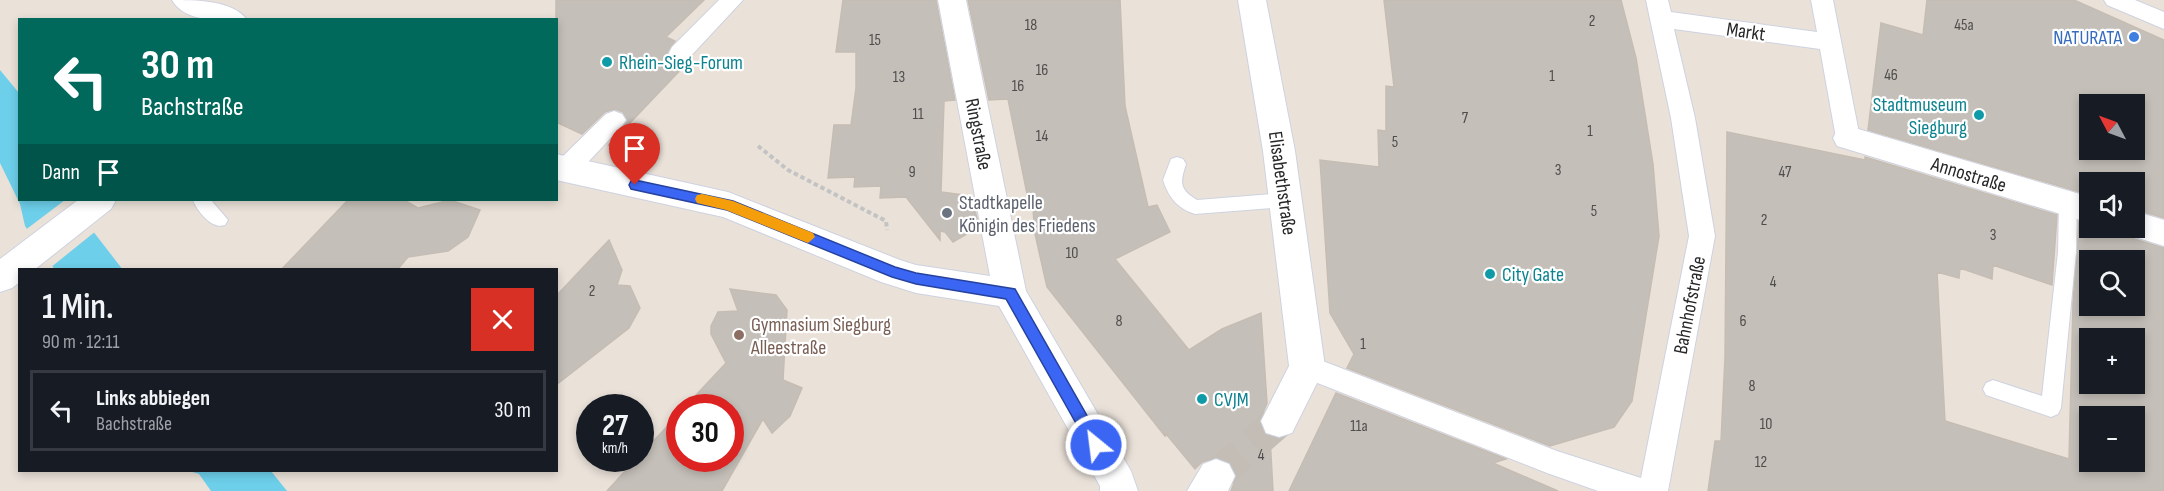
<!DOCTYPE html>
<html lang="de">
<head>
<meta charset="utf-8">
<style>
	body { margin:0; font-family:"Sofia Sans Condensed",sans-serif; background:#20242c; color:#f1f3f6; height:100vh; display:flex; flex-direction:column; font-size:22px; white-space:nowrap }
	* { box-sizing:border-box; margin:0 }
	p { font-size:20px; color:#9ea1a6 }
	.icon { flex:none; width:33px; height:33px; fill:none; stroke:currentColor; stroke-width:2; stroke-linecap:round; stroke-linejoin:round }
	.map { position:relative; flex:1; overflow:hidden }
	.details { position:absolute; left:18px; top:268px; width:540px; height:204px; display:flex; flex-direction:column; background:#171b24; border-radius:0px; box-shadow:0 3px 9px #0003 }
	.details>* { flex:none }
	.guide { position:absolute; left:18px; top:18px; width:540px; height:183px; border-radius:0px; box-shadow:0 3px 9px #0003; background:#00695c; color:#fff; overflow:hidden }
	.needle { width:39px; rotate:311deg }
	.tools { position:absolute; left:2079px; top:94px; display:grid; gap:12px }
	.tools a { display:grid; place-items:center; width:66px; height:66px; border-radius:0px; background:#171b24; box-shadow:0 3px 9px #0003; font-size:30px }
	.speed { position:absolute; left:576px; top:394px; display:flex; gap:12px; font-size:30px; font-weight:700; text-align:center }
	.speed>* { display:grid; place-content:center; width:78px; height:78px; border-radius:50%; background:#171b24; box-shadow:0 3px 9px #0003; line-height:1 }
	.speed small { font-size:15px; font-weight:400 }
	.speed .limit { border:9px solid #d22; background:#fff; color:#111 }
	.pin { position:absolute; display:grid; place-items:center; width:51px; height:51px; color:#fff; margin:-62px -26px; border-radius:50% 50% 50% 0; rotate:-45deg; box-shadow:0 0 6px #0007 }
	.pin .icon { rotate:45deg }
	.me { position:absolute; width:66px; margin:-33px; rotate:331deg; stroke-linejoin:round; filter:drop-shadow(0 0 4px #0008) }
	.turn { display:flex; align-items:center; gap:21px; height:126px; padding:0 24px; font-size:27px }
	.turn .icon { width:78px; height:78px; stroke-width:2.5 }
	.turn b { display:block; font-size:42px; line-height:51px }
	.then { display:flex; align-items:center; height:57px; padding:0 24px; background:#0003; gap:12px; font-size:22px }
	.round { display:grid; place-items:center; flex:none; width:63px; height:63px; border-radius:0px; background:#20242c }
	.head { display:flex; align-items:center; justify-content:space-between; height:102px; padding:0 24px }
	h1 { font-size:36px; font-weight:600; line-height:45px }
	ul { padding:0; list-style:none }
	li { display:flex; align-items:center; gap:18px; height:81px; margin:0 12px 9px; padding:0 12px; border:3px solid #363941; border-radius:0px }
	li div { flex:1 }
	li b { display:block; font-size:22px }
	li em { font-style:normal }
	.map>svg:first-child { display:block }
	.water { fill:#6dcfea }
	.pier { fill:#eae2d9 }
	.building { fill:#c5bfb9; stroke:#c5bdb3; stroke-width:1.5; fill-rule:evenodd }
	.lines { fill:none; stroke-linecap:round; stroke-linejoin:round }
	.minor-tunnel { stroke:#c3bdb5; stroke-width:33; stroke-dasharray:33 16; stroke-linecap:butt }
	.service-casing { stroke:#ced2e0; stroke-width:2 }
	.pedestrian-casing { stroke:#ced2e0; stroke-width:2 }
	.minor-casing { stroke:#ced2e0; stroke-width:2 }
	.path { stroke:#c3c3c3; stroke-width:4; stroke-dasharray:4.5 3; stroke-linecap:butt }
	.service { fill:#fff; fill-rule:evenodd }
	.pedestrian { fill:#fff; fill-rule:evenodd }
	.minor { fill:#fff; fill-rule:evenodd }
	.route { fill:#3b66f4; stroke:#26429f; stroke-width:1.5 }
	.slow { fill:#f59e0b }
	.shop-dot { fill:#3f7fe0; stroke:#fff; stroke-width:2 }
	.culture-dot { fill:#0f9aa8; stroke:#fff; stroke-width:2 }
	.worship-dot { fill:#6b7280; stroke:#fff; stroke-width:2 }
	.education-dot { fill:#8d6e63; stroke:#fff; stroke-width:2 }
	.labels { text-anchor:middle; stroke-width:4.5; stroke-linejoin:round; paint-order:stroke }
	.number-label { font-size:16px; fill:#4e4d4c }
	.street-label { font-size:20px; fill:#272727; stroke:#fff }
	.shop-label { font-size:20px; fill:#366cbe; stroke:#fff; text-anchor:end }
	.culture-label { font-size:20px; fill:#0d838f; stroke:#fff; text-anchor:start }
	.worship-label { font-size:20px; fill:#5b616d; stroke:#fff; text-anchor:start }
	.education-label { font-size:20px; fill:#785e54; stroke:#fff; text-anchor:start }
</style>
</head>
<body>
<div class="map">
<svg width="2164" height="491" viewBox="0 0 2164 491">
	<rect width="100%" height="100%" fill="#eae2d9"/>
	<path class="water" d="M0 70 19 93 20 200H69L123 270H55L25 226 20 204 0 163Z
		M189 471H271L287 491H211L199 474Z"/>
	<path class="pier" d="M65 200H73L96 231 50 268 24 231Z"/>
	<path class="building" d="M556 0H704L666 37 675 41 667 52 670 60 679 63 689 61 608 146 628 121 623 112 615 109 605 112 582 134 556 122Z
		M843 0H936L955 100 944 101 941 192 964 195 975 210 979 227 953 242 945 232 940 231V240L906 197 880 198 881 186 854 187 855 177 828 178 834 125H851L856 88V52H836Z
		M968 0H1120L1125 106 1148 207 1157 205 1170 232 1115 259 1189 350 1222 329 1261 313 1267 403 1259 422 1264 434 1270 436 1273 491H1231L1237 475 1230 462 1217 457 1202 462 1195 469 1167 435 1165 436 1047 287 1035 234 1032 197 1028 199 1008 99 989 100Z
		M1384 0H1621L1636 58 1653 164 1659 236 1632 401 1614 427 1550 446 1347 368 1354 354 1330 313 1320 160 1379 167 1378 130 1386 131V86L1394 87Z
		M1927 0H2074L2164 40V218L2134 209V183H2090V195L1868 130 1881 23 1923 35ZM2090 105H2134V150H2090Z
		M1727 132 1865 160V157L2057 215 2052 285 1993 265 1992 279 1960 268 1959 278 1937 272 1945 421 2069 459 2073 303 2079 222 2090 225V228H2118L2121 235 2164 248V491H1708L1715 441H1721L1725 358ZM2090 261H2134V306H2090ZM2090 339H2134V384H2090ZM2090 417H2134V462H2090Z
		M348 200H404L418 208 450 200 480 210 468 237 448 251 408 257 397 270H281Z
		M609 240 622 270 617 285 630 286 640 308 629 328 556 385V296Z
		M730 289 776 295 787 310 783 380 802 388 790 416 772 433 763 419 722 491H607L636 459H640V455L680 413V459H730V408H684L726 363 711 334V326L718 312 738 311Z
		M1336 393 1506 459 1493 463 1558 491H1289Z"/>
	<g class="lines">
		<path class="minor-tunnel" d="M1216 476 1279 421"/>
		<defs>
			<path id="service" d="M1177 157 1183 159 1186 164C1180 183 1179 189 1197 200L1285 193 1291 195 1294 200 1291 205 1285 207 1195 214C1177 208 1169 198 1163 180L1171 159Z
				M2068 197 2074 199 2077 204 2076 252 2061 408 2058 414 2051 417 1986 395 1983 389 1986 383 1993 380 2042 396 2058 252 2059 204 2062 199Z
				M193 200H211L228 220 225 225C212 230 197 211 193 200Z"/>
			<path id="pedestrian" d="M719 0H743L688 59 680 61 672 59 669 53 672 47Z
				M1646 0H1668L1671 12 1817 32 1811 0H1833L1860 138 1856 144 1848 147 1840 144 1836 138 1820 49 1674 29 1695 118 1715 236 1668 491H1598L1547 473 1297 375 1293 367 1297 359 1307 355 1557 451 1641 478 1689 236 1671 118Z
				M2104 0H2135L2164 12V29L2107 5Z
				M614 111 622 114 626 120 622 126 574 177 565 180 556 177V163L606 114Z"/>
			<path id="minor" d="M172 0C194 0 234 0 247 20 223 20 186 24 172 0Z
				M938 0H966L1026 291 1131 471 1138 491H1100V486L999 306 916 293 881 282 723 217 556 180V154L728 192 900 260 916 265 990 276Z
				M1238 0H1266L1295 151 1325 367 1292 433 1279 437 1266 433 1261 421 1289 366 1263 151Z
				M1848 126 2090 197V223L1837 146 1833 138 1837 130Z
				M78 200H116L111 209 34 270H20V282L12 288 0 292V259Z
				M2134 211 2164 220V246L2122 233 2120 228H2134Z
				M1216 459 1229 464 1235 476 1228 491H1187L1203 464Z"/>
		</defs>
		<use href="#service" class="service-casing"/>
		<use href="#pedestrian" class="pedestrian-casing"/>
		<use href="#minor" class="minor-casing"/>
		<path class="path" d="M758 146 788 170 886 221 887 230"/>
		<use href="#service" class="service"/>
		<use href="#pedestrian" class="pedestrian"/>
		<use href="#minor" class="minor"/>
	</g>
	<path class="route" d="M635 180 733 201 895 267 916 273 1015 289 1101 440 1104 445 1101 450 1096 452 1091 450 1006 299 916 284 892 277 727 210 631 189 629 185 631 181Z"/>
	<path class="slow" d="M702 194 733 201 813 233 815 237 808 243 726 210 697 203 695 199 697 195Z"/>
	<circle class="shop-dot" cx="2134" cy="37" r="6"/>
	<g class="culture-dot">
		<circle cx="607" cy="62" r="6"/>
		<circle cx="1979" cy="115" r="6"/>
		<circle cx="1490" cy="274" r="6"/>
		<circle cx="1202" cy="399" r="6"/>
	</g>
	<circle class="worship-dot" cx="947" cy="213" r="6"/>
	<circle class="education-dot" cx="739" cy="335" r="6"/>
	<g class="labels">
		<g class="number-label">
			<text x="1592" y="26">2</text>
			<text x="1031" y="30">18</text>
			<text x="1964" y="30">45a</text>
			<text x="875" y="45">15</text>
			<text x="1042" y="75">16</text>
			<text x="1891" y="80">46</text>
			<text x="1552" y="81">1</text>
			<text x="899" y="82">13</text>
			<text x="1018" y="91">16</text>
			<text x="918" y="119">11</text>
			<text x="1465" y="123">7</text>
			<text x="1590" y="136">1</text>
			<text x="1042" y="141">14</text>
			<text x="1395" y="147">5</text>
			<text x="1558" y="175">3</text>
			<text x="912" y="177">9</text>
			<text x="1785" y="177">47</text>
			<text x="1594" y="216">5</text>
			<text x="1764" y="225">2</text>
			<text x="1993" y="240">3</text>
			<text x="1072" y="258">10</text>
			<text x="1773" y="287">4</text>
			<text x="592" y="296">2</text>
			<text x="1119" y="326">8</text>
			<text x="1743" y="326">6</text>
			<text x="1363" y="349">1</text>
			<text x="1752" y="391">8</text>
			<text x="1766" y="429">10</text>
			<text x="1359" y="431">11a</text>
			<text x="1261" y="460">4</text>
			<text x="1761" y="467">12</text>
		</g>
		<g class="street-label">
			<text transform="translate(1746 31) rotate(8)" y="7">Markt</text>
			<text transform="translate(979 134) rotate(79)" y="7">Ringstraße</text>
			<text transform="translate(1969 174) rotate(17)" y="7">Annostraße</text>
			<text transform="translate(1283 183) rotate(82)" y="7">Elisabethstraße</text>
			<text transform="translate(1689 305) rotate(-79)" y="7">Bahnhofstraße</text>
		</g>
		<g class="shop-label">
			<text x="2122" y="44">NATURATA</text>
		</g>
		<g class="culture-label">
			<text x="619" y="69">Rhein-Sieg-Forum</text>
			<text x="1967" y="111" text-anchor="end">Stadtmuseum<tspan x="1967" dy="23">Siegburg</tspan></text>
			<text x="1502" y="281">City Gate</text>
			<text x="1214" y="406">CVJM</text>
		</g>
		<g class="worship-label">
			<text x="959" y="209">Stadtkapelle<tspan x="959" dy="23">Königin des Friedens</tspan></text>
		</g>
		<g class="education-label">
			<text x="751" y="331">Gymnasium Siegburg<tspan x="751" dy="23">Alleestraße</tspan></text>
		</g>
	</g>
</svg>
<div class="tools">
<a><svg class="needle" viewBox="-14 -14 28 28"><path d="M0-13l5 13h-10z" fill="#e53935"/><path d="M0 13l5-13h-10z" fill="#9ea1a6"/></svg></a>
<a><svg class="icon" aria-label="sound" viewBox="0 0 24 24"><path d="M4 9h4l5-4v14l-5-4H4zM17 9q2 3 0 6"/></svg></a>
<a><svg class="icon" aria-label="search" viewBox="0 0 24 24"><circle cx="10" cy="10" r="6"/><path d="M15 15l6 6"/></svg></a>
<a>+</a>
<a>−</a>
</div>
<div class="speed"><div>27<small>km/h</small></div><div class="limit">30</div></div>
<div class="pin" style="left:635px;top:185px;background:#d93025"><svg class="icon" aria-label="arrive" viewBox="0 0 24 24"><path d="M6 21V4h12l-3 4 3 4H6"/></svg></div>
<svg class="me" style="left:1096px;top:445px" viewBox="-20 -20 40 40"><circle r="17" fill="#3b66f4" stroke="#fff" stroke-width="3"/><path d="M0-11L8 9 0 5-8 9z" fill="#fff"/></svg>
<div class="guide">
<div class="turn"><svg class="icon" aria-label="left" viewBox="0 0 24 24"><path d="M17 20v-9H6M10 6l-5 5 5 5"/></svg><div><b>30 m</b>Bachstraße</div></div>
<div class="then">Dann<svg class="icon" aria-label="arrive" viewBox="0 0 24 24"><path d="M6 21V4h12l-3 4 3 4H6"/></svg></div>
</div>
<section class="details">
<div class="head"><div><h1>1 Min.</h1><p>90 m · 12:11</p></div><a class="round" style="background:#d93025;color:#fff"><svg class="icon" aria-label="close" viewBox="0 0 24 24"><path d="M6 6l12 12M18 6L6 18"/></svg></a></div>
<ul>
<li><svg class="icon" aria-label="left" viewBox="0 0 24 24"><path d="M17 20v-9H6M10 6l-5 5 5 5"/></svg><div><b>Links abbiegen</b><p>Bachstraße</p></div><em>30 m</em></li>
</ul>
</section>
</div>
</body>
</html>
